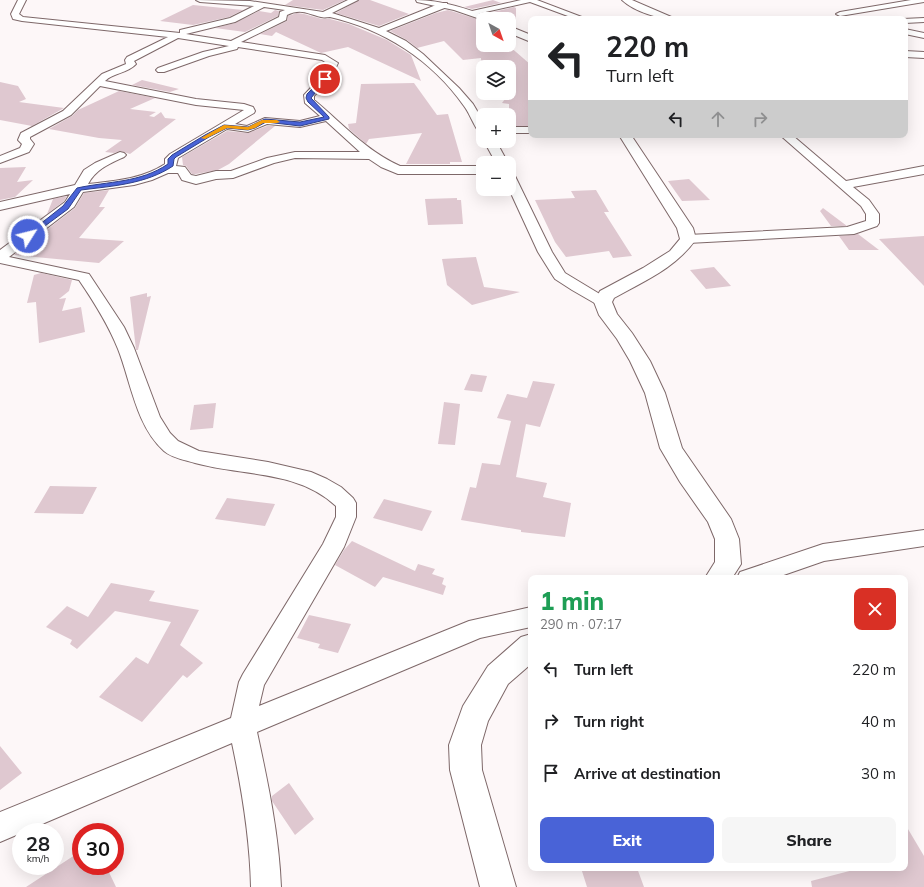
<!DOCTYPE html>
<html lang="en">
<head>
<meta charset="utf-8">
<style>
	body { margin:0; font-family:Mulish,sans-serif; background:#f6f6f6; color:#202124; height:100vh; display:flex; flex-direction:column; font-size:15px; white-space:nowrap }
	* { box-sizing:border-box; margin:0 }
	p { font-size:13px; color:#757577 }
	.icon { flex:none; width:22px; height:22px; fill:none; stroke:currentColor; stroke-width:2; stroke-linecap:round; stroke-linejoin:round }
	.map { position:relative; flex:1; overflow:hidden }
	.side { position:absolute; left:528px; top:575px; width:380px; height:296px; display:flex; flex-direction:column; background:#fff; border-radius:8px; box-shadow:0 4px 16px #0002 }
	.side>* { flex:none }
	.hud { position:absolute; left:528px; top:16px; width:380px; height:122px; border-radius:8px; box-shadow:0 4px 16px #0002; background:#fff; color:#202124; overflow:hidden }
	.needle { width:26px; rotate:140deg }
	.controls { position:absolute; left:476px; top:12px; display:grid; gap:8px }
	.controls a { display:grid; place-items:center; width:40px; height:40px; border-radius:8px; background:#fff; box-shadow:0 4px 16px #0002; font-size:20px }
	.speed { position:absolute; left:12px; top:823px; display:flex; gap:8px; font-size:20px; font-weight:700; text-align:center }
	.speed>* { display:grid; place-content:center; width:52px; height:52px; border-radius:50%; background:#fff; box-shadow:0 4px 16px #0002; line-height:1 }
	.speed small { font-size:10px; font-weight:400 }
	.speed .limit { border:6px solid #d22; background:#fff; color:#111 }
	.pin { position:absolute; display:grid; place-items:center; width:34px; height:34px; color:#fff; margin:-17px; border:2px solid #fff; border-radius:50%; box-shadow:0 1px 4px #0007 }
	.me { position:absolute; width:44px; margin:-22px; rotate:54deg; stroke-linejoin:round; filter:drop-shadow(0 0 3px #0008) }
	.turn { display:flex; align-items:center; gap:14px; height:84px; padding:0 12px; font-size:18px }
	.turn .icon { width:52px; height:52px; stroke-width:2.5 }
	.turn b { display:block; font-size:28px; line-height:34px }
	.lanes { display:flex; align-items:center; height:38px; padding:0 12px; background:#0003; justify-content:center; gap:20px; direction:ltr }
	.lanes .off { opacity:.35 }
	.round { display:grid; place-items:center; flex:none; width:42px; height:42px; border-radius:8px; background:#f6f6f6 }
	.summary { display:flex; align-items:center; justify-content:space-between; height:68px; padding:0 12px }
	h1 { font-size:24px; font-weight:800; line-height:30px; color:#1e9e55 }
	.action { display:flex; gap:8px; margin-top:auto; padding:8px 12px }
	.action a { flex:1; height:46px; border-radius:8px; background:#4963d7; color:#fff; font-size:16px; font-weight:800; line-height:46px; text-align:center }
	.action a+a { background:#f6f6f6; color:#202124 }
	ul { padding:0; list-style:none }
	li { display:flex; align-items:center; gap:12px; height:52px; padding:0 12px }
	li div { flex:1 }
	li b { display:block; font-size:15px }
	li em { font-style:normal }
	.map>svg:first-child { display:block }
	.building { fill:#dfc8d0 }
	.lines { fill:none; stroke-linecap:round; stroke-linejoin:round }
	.minor-casing { stroke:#7e6869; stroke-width:2 }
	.tertiary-casing { stroke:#7e6869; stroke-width:2 }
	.minor { fill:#fff; fill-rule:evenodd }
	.tertiary { fill:#fff; fill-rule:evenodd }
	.route { fill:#4963d7; stroke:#2f408c }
	.slow { fill:#f59e0b }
</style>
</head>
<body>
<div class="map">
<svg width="924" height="887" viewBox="0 0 924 887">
	<rect width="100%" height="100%" fill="#fdf7f8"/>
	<path class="building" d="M293 0H345L323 10 285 5Z
		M359 0H370L409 14 379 26 336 13Z
		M493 0 501 3 472 9 464 7Z
		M193 5 243 10 229 17 193 25 160 21Z
		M514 7 516 8V26L509 25V19H494L491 16 485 14Z
		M275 10 279 11 278 16 245 32 215 28 235 23 259 11 271 13Z
		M448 10 483 21V45H508L531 65V126H509V104L502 103 505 99 490 98 494 93H509V67H483V85H482L481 58 463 60 444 41 417 48 407 40 390 31 436 13Z
		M297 13 304 14 322 19H330L349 24 387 40 411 55 421 81 348 47 321 53 276 32 272 36 260 34 287 21 288 16Z
		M142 80 179 89 170 92 132 85Z
		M0 82 18 86 26 99 19 102 64 108 32 126 0 120Z
		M414 83 437 115 448 114 462 162H450V164H406L422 133 369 139 366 144 349 129 348 124 356 123 361 84Z
		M119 91 155 98 130 109 156 112 149 116 154 117 161 112 165 118 176 119 130 154 120 151 114 153 105 152 122 140 99 138 49 129 72 116 78 110Z
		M267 126H275L229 164 218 170 196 174H192L186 166 183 165 182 157 227 131 248 133Z
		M26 167 17 182 33 180 15 197 0 200V168Z
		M689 179 710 200 682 201 668 181Z
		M109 190 99 207H105L79 238 124 241 99 263 14 255 75 208 84 193Z
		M596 190 609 212H604L632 256 613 258 609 251 566 257 555 242 535 200 575 198 571 191Z
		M67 196 64 201 47 214 53 199Z
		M457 198V200H461L463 224 428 225 425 199Z
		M823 208 847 226H831L820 211Z
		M858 234 879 250H849L839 236Z
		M924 236V286L879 239Z
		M476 257 484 287 520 292 472 305 447 285 442 259Z
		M714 267 731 286 706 289 690 270Z
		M41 273 72 280 69 291 59 299 66 298 62 311 81 307 85 332 39 343 36 302 27 303 34 275Z
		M147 293V297L151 296 138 350H136L130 297Z
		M471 374 487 376 482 392 464 390Z
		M533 381 555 384 540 427 526 424 516 477 547 483 543 497 571 503 565 537 521 532V530L461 520 470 487 476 488 482 463 500 465 511 421 497 418 507 394 527 398Z
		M444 402 460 404 455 445 438 444Z
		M216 403 213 428 190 430 194 405Z
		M50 486 97 487 83 514 34 513Z
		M227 498 275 504 265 526 215 519Z
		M384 499 432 511 422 531 373 518Z
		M352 541 415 571 418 564 435 569 432 574 444 578 442 584 446 586 443 595 383 577 375 587 335 565 344 550Z
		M111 583 155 591 149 601 199 610 180 645 203 663 187 678 183 675 142 722 99 697 136 657 148 664 171 622 115 611 77 649 70 644 72 640 46 627 67 606 88 617Z
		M309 615 351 624 338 653 318 648 320 644 297 638Z
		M0 746 22 773 0 790Z
		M289 783 314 819 295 835 272 801V796Z
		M905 824 924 856V887H812L811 881 861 868H905Z
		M81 851V866H106L116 887H26Z
		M581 868H637L644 887H587Z"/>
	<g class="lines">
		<defs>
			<path id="minor" d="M18 0H26L19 14 23 17 180 33V30L230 18 254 6 200 2 196 0 250 1 323 12 348 0H358L332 13 379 28 441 3H447V7L386 31 406 41 423 54 459 88 473 104 483 121V133L479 132C473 124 470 114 464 106 432 60 383 29 330 17 327 17 324 18 321 17 308 14 301 8 287 15L286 20 241 42 325 55 338 63C333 76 324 86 314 96V100C342 123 366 151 400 166H483V174H398L381 167 369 159 295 158 274 163 233 178 216 179 196 184 182 180 178 173H168L152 180 134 185 83 192 74 207 9 257 89 274 124 327 134 348 160 417 170 433 178 441 199 451 268 462 311 472 327 479 341 487 353 498 356 503V517L344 547 264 685 259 706 469 621 531 607V627L480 638 257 732C268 783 279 835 281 887H251C250 839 242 790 232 743L0 842V812L231 718 239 682 243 674 323 544 336 517V506C298 470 242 476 195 463 185 460 172 458 164 451 136 426 131 382 118 349 108 324 94 302 79 280L0 263V250L65 202 70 194 0 210V202L75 185 84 170 95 163 120 152 124 153 126 155 124 157C109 164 96 169 88 184 115 181 142 179 165 164V159L170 154 244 110 196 105 100 86 71 115 30 137V139L34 144 29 152 0 163V156L20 148 22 144 18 140 21 133 63 111 102 74 126 64 125 60 127 57 168 37 22 21 13 19 11 14ZM264 7 285 10 280 12 279 17 231 41 186 34 235 22ZM178 38 229 46 203 52 158 68 156 70 158 72H164L209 56 237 49 238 47 322 60 328 64 320 78 304 95 305 103 320 116 300 121 265 118 247 126 235 124 254 113 255 111 253 107 244 104 196 99 105 81C113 73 128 73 136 64L134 61ZM326 121 360 152H295L267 158 231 171H216L196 176 191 175 185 167 176 166 178 158 227 129 248 132 267 124 300 127Z
				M521 0H537L587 19H576L530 2 472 15 468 13 472 11Z
				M622 0H632L676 19C659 19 635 12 622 0Z
				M911 0H924V2L840 16 836 14 840 12Z
				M924 18V22L905 23V19H903Z
				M905 29 924 33V38L905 34Z
				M905 51 924 52V58L905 57Z
				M509 127H531V133H509Z
				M780 135H792L846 181 924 166V174L853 187 869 200 879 214V223L877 226 854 234 688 243 683 242 681 239 683 236 688 235 847 227 866 221V214L861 206Z
				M484 141H496L508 163H496Z
				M509 172 513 173 515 176 552 252 565 273 608 299 611 302 608 305 603 307 598 305 572 290 555 279 553 276 538 252 509 189Z
				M924 530V546L824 561 775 578H737L740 572 823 544Z"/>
			<path id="tertiary" d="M416 0C442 0 466 9 491 17L493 19H483V20L454 10 417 2Z
				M509 26 531 35V42L509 33Z
				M619 135H631L693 228 696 239C676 268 644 281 614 298L612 302 617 314 632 333 650 361 665 393 682 448 731 519 739 539 741 564 732 578H705L715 562V539L708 522 680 482 660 448 645 393 630 361 617 339 599 315 594 302 600 291 643 268 670 251 680 239 677 228Z
				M531 634V664L508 684 488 721 481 745 482 770 516 887H480L450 770 449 745 463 706 488 666 521 637Z"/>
		</defs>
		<use href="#minor" class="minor-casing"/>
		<use href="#tertiary" class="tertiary-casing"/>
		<use href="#minor" class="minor"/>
		<use href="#tertiary" class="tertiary"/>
	</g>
	<path class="route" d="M323 78 327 79 311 98 329 117V119L300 126 266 122 255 128 248 130 227 128 209 137 176 157 174 159 173 166C146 184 113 186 81 190L68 209 30 237 25 236 63 206 77 188C109 181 140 183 168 164V159L172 155 205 135 224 125 248 127 265 119 300 122 324 117 308 102 306 98 307 94Z"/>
	<path class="slow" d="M262 120H277L280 122 277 123H263L255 128 248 130 227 128 205 139 201 138 224 125 248 127Z"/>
</svg>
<div class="controls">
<a><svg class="needle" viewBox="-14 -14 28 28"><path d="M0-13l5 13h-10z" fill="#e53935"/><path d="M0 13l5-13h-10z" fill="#757577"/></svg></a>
<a><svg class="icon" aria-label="layers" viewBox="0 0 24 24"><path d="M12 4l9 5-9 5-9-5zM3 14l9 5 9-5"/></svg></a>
<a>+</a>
<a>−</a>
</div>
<div class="speed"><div>28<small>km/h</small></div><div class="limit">30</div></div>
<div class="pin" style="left:325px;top:79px;background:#d93025"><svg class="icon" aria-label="arrive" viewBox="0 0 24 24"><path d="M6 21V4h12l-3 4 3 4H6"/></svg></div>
<svg class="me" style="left:28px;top:236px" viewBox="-20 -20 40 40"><circle r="17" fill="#4963d7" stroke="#fff" stroke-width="3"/><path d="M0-11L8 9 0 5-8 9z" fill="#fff"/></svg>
<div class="hud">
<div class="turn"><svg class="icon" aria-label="left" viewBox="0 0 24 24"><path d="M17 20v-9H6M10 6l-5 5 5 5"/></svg><div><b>220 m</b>Turn left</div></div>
<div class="lanes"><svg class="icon" aria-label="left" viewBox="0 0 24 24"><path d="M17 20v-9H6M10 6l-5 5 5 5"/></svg><svg class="icon off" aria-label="ahead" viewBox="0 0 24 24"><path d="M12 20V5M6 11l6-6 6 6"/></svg><svg class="icon off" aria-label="right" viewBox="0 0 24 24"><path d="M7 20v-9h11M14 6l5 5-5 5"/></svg></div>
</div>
<section class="side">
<div class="summary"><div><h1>1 min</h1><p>290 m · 07:17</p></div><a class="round" style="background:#d93025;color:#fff"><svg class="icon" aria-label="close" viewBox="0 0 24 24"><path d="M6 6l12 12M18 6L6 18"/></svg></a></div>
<ul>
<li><svg class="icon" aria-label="left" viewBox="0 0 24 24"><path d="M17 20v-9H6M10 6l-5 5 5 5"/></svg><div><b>Turn left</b></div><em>220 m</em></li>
<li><svg class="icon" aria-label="right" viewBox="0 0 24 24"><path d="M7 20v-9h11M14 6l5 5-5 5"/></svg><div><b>Turn right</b></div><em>40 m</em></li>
<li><svg class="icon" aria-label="arrive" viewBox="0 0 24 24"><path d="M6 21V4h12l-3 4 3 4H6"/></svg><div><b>Arrive at destination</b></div><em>30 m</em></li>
</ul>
<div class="action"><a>Exit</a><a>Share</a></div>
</section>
</div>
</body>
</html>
